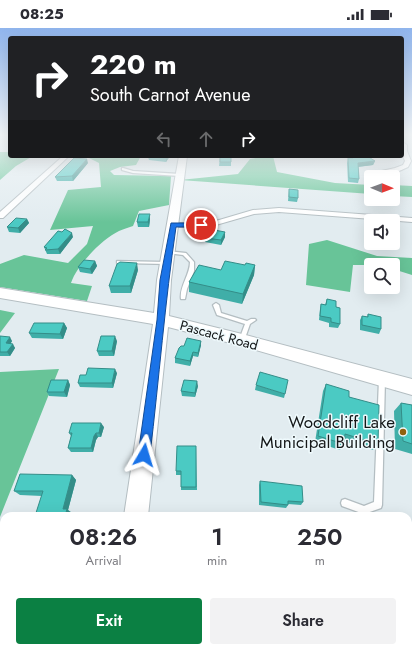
<!DOCTYPE html>
<html lang="en">
<head>
<meta charset="utf-8">
<style>
	body { margin:0; font-family:Jost,sans-serif; background:#f2f2f3; color:#2b2b33; height:100vh; display:flex; flex-direction:column; font-size:15px; white-space:nowrap }
	* { box-sizing:border-box; margin:0 }
	p { font-size:13px; color:#7c7c81 }
	.icon { flex:none; width:22px; height:22px; fill:none; stroke:currentColor; stroke-width:2; stroke-linecap:round; stroke-linejoin:round }
	.map { position:relative; flex:1; overflow:hidden }
	.details { position:absolute; left:0px; top:484px; width:412px; height:140px; display:flex; flex-direction:column; background:#fff; border-radius:12px 12px 0 0; box-shadow:0 4px 16px #0002 }
	.details>* { flex:none }
	.banner { position:absolute; left:8px; top:8px; width:396px; height:122px; border-radius:4px; box-shadow:0 4px 16px #0002; background:#202124; color:#fff; overflow:hidden }
	.needle { width:26px; rotate:91deg }
	.controls { position:absolute; left:364px; top:142px; display:grid; gap:8px }
	.controls a { display:grid; place-items:center; width:36px; height:36px; border-radius:4px; background:#fff; box-shadow:0 4px 16px #0002; font-size:20px }
	.pin { position:absolute; display:grid; place-items:center; width:34px; height:34px; color:#fff; margin:-17px; border:2px solid #fff; border-radius:50%; box-shadow:0 1px 4px #0007 }
	.me { position:absolute; width:44px; margin:-22px; rotate:7deg; stroke-linejoin:round; filter:drop-shadow(0 0 3px #0008) }
	.turn { display:flex; align-items:center; gap:14px; height:84px; padding:0 16px; font-size:18px }
	.turn .icon { width:52px; height:52px; stroke-width:2.5 }
	.turn b { display:block; font-size:28px; line-height:34px }
	.lanes { display:flex; align-items:center; height:38px; padding:0 16px; background:#0003; justify-content:center; gap:20px; direction:ltr }
	.lanes .off { opacity:.35 }
	.eta { display:flex; justify-content:space-evenly; align-items:center; height:68px; text-align:center }
	.eta b { font-size:24px; font-weight:600; line-height:28px }
	.primary-button { display:flex; gap:8px; margin-top:auto; padding:8px 16px }
	.primary-button a { flex:1; height:46px; border-radius:4px; background:#0b8043; color:#fff; font-size:16px; font-weight:600; line-height:46px; text-align:center }
	.primary-button a+a { background:#f2f2f3; color:#2b2b33 }
	.status { display:flex; justify-content:space-between; align-items:center; height:28px; padding:0 20px; background:#fff; direction:ltr }
	.status svg { height:11px; fill:currentColor }
	.map>svg:first-child { display:block }
	.forest { fill:#68c498 }
	.lines { fill:none; stroke-linecap:round; stroke-linejoin:round }
	.lane-casing { stroke:#b4bec2; stroke-width:2.5 }
	.street-casing { stroke:#b4bec2; stroke-width:2 }
	.secondary-casing { stroke:#b4bec2; stroke-width:2 }
	.lane { fill:#fff; fill-rule:evenodd }
	.street { fill:#fff; fill-rule:evenodd }
	.secondary { fill:#fff; fill-rule:evenodd }
	.wall { fill:#40aea8 }
	.shaded-wall { fill:#348d88 }
	.building { fill:#4bcac3; stroke:#348d88 }
	.route { fill:#1a73e8; stroke:#114b97 }
	.poi-dot { fill:#91610e; stroke:#effafd; stroke-width:1.5 }
	.labels { text-anchor:middle; stroke-width:3; stroke-linejoin:round; paint-order:stroke }
	.street-label { font-size:14px; fill:#151819; stroke:#effafd }
	.near-poi-label { font-size:17px; fill:#151819; stroke:#effafd; text-anchor:end }
</style>
</head>
<body>
<div class="status"><b>08:25</b><svg viewBox="0 0 49 12"><path d="M0 12V9h3v3zM5 12V6h3v6zM10 12V3h3v9zM15 12V0h3v12zM26 1h20v11H26zM47 4h2v5h-2z"/></svg></div>
<div class="map">
<svg width="412" height="624" viewBox="0 0 412 624">
	<rect width="100%" height="100%" fill="#e2ecf0"/>
	<path class="forest" d="M0 124H10V128H33L16 138 0 152Z
		M111 128H141L136 137 120 139 110 143 114 147 171 148 169 177 139 183 133 198C128 200 123 201 119 203 102 211 77 237 71 255L92 258 87 273 0 259V236L24 227 68 235 87 216 93 198 50 202 68 162 101 159 99 135 89 130Z
		M267 128H273L277 144 335 155 371 157V166L180 152 238 146 250 131Z
		M393 157 412 158V169L393 168Z
		M327 212 377 228 412 230V247L393 241V237H353L350 264 306 257 309 216Z
		M0 282 15 285 0 305Z
		M59 341 0 489V344Z"/>
	<g class="lines">
		<defs>
			<path id="lane" d="M123 140 133 143 180 146 182 147 180 148 133 145 122 142V140Z
				M167 223 186 225 194 234V243L187 261 185 271H181C179 259 190 247 190 234L183 227 167 225Z
				M117 233 167 234 169 235 167 236 119 235H117Z
				M216 275 219 277 221 285 247 293 251 291H255L256 292 250 296 244 313 242 314 239 312 245 296 217 287 213 277Z
				M382 348 384 349 385 351 382 477 381 480 364 486 342 478 341 475 342 472 345 471 364 478 374 474 379 351 380 349Z"/>
			<path id="street" d="M404 115 407 117V123L411 133 408 139 397 144 377 146V144L395 140 403 137 405 133 402 125V116Z
				M63 128H69L3 190H0V184Z
				M279 180 412 190V194L279 184 254 186 209 199H173L169 197 173 195H209L253 182Z
				M408 537 412 538V556L408 555Z"/>
			<path id="secondary" d="M179 128H187L171 252 169 288 242 306 412 351V367L242 318 168 299 148 488H124L153 296 0 270V260L154 285 157 252Z
				M104 620H132L131 624H103Z"/>
		</defs>
		<use href="#lane" class="lane-casing"/>
		<use href="#street" class="street-casing"/>
		<use href="#secondary" class="secondary-casing"/>
		<use href="#lane" class="lane"/>
		<use href="#street" class="street"/>
		<use href="#secondary" class="secondary"/>
	</g>
	<path class="wall" d="M170 128 166 134 149 132 148 129Z
		M220 128H231V138H219Z
		M352 128H367L375 133 373 137 358 139 359 151 358 155 348 154 347 135 348 130H352Z
		M88 135 73 153H57L55 149Z
		M289 161 298 170 297 174 288 173Z
		M27 191 29 195 20 205 9 204 7 199Z
		M150 191 149 199H138L137 194Z
		M73 209 60 226H47L44 219Z
		M225 209 221 217 205 214V210Z
		M95 233 97 238 92 246 80 244 78 239Z
		M245 237H255L254 247 242 276 189 264V254L221 242Z
		M138 242 131 265H111L109 258Z
		M327 271 336 279 340 296 338 300 329 299V295L319 292 320 281 321 276 325 277Z
		M368 286 381 301 379 306 360 302V292L362 288 367 289Z
		M64 295 67 300 63 311 32 310 29 305Z
		M0 308 12 313 11 315 15 320 10 328H0Z
		M117 313 114 328H99L97 323Z
		M201 317 198 329 193 328 190 338 175 335V330L184 318Z
		M117 345 113 360 80 359 78 355Z
		M68 352 70 357 67 369 49 368 47 364Z
		M326 356 349 369 378 416 373 422 344 413V416L340 422 315 414 323 363Z
		M256 357 285 366 284 370 255 362Z
		M198 358 195 369 182 368 181 363Z
		M401 375 412 377V426L395 421 394 383Z
		M104 399 101 409H98L96 412 93 424H71L68 420 71 408 69 405Z
		M196 418 197 462H181V447H176V443Z
		M72 447 76 452 68 482 72 485 42 468 20 467 14 463Z
		M260 453 303 474 301 477 288 476V477L286 480 259 477V457Z
		M277 620H293V623L298 624H277Z
		M334 620H391L392 624H335Z"/>
	<path class="shaded-wall" d="M167 128H170L166 134V130Z
		M87 131 88 135 73 153 72 148Z
		M375 133 373 137 356 139 358 135Z
		M150 186V191L149 199 148 194Z
		M27 191 29 195 20 205 18 200Z
		M225 204V209L221 217V212Z
		M72 205 73 209 60 226 58 221Z
		M95 233 97 238 92 246 90 241Z
		M137 235 138 242 131 265 130 258Z
		M255 237 254 247 242 276 243 266Z
		M64 295 67 300 63 311 60 306Z
		M115 308 117 313 114 328 112 323Z
		M10 309 12 313 8 319 6 315Z
		M201 313V317L198 329V325Z
		M13 316 15 320 10 328 7 324Z
		M193 324V328L190 338V333Z
		M115 341 117 345 113 360 112 355Z
		M68 352 70 357 67 369 64 364Z
		M197 353 198 358 195 369V365Z
		M101 395 104 399 101 409 99 405Z
		M96 405 98 409 96 412 93 424 91 420 94 408Z
		M72 447 76 452 68 482 72 485 71 488H65L63 481Z"/>
	<path class="building" d="M149 128H167L166 130 148 129Z
		M220 128H231V134H220Z
		M354 128H367L375 133 358 135 359 151 349 150 348 130H353Z
		M74 130 87 131 72 148 55 149Z
		M289 161 298 162V170L289 169Z
		M139 186H150L148 194H137Z
		M16 190 27 191 18 200 7 199Z
		M65 201 72 205 58 221 45 222 47 220 44 219 58 203 62 204Z
		M209 201 225 204 221 212 205 210Z
		M84 232 95 233 90 241 78 239Z
		M225 233 245 237 246 235 255 237 243 266 189 254 199 237 221 242Z
		M120 234 137 235 130 258H109L117 236Z
		M327 271 336 273V279L340 280V296L331 294V290L320 288 321 276 326 277Z
		M368 286 381 289V301L362 297V288L368 289Z
		M34 295H64L60 306 29 305Z
		M0 308 10 309 6 315 13 316 7 324H0Z
		M101 308H115L112 323H97Z
		M187 310 201 313 198 325 193 324 190 333 175 330 179 320 181 318H184Z
		M88 340 115 341 112 355H78L80 347H86Z
		M260 344 288 352 285 366 256 357Z
		M51 352H68L64 364H47Z
		M184 352 197 353 195 365 181 363Z
		M326 356 349 363V369L379 377 378 416 345 406 344 416 318 408Z
		M401 375 412 377V416L403 413Z
		M72 395H101L99 405H96L94 408 91 420H68L72 405H69Z
		M177 418H196V459H181V443H176Z
		M20 446 72 447 63 481H67L65 488H35L43 463H14Z
		M260 453 302 458 303 474 288 473V477L261 474Z
		M279 620H293V624H298H279Z
		M340 620H391L392 624H340Z"/>
	<linearGradient id="sky" x2="0" y2="1"><stop stop-color="#90b5ed"/><stop offset="0.55" stop-color="#f2f6f8"/><stop offset="1" stop-color="#f2f6f8" stop-opacity="0"/></linearGradient>
	<rect width="412" height="194" fill="url(#sky)"/>
	<path class="route" d="M171 195H201L205 197 201 199H176C165 274 159 351 150 427L148 431 144 432 140 431 138 427 157 292 160 252Z"/>
	<circle class="poi-dot" cx="403" cy="404" r="4"/>
	<g class="labels">
		<g class="street-label">
			<text transform="translate(219 307) rotate(15)" y="5">Pascack Road</text>
		</g>
		<g class="near-poi-label">
			<text x="395" y="400">Woodcliff Lake<tspan x="395" dy="20">Municipal Building</tspan></text>
		</g>
	</g>
</svg>
<div class="controls">
<a><svg class="needle" viewBox="-14 -14 28 28"><path d="M0-13l5 13h-10z" fill="#e53935"/><path d="M0 13l5-13h-10z" fill="#7c7c81"/></svg></a>
<a><svg class="icon" aria-label="sound" viewBox="0 0 24 24"><path d="M4 9h4l5-4v14l-5-4H4zM17 9q2 3 0 6"/></svg></a>
<a><svg class="icon" aria-label="search" viewBox="0 0 24 24"><circle cx="10" cy="10" r="6"/><path d="M15 15l6 6"/></svg></a>
</div>
<div class="pin" style="left:201px;top:197px;background:#d93025"><svg class="icon" aria-label="arrive" viewBox="0 0 24 24"><path d="M6 21V4h12l-3 4 3 4H6"/></svg></div>
<svg class="me" style="left:144px;top:427px" viewBox="-20 -20 40 40"><path d="M0-17L14 15 0 8-14 15z" fill="#1a73e8" stroke="#fff" stroke-width="4"/></svg>
<div class="banner">
<div class="turn"><svg class="icon" aria-label="right" viewBox="0 0 24 24"><path d="M7 20v-9h11M14 6l5 5-5 5"/></svg><div><b>220 m</b>South Carnot Avenue</div></div>
<div class="lanes"><svg class="icon off" aria-label="left" viewBox="0 0 24 24"><path d="M17 20v-9H6M10 6l-5 5 5 5"/></svg><svg class="icon off" aria-label="ahead" viewBox="0 0 24 24"><path d="M12 20V5M6 11l6-6 6 6"/></svg><svg class="icon" aria-label="right" viewBox="0 0 24 24"><path d="M7 20v-9h11M14 6l5 5-5 5"/></svg></div>
</div>
<section class="details">
<div class="eta">
<div><b>08:26</b><p>Arrival</p></div>
<div><b>1</b><p>min</p></div>
<div><b>250</b><p>m</p></div>
</div>
<div class="primary-button"><a>Exit</a><a>Share</a></div>
</section>
</div>
</body>
</html>
